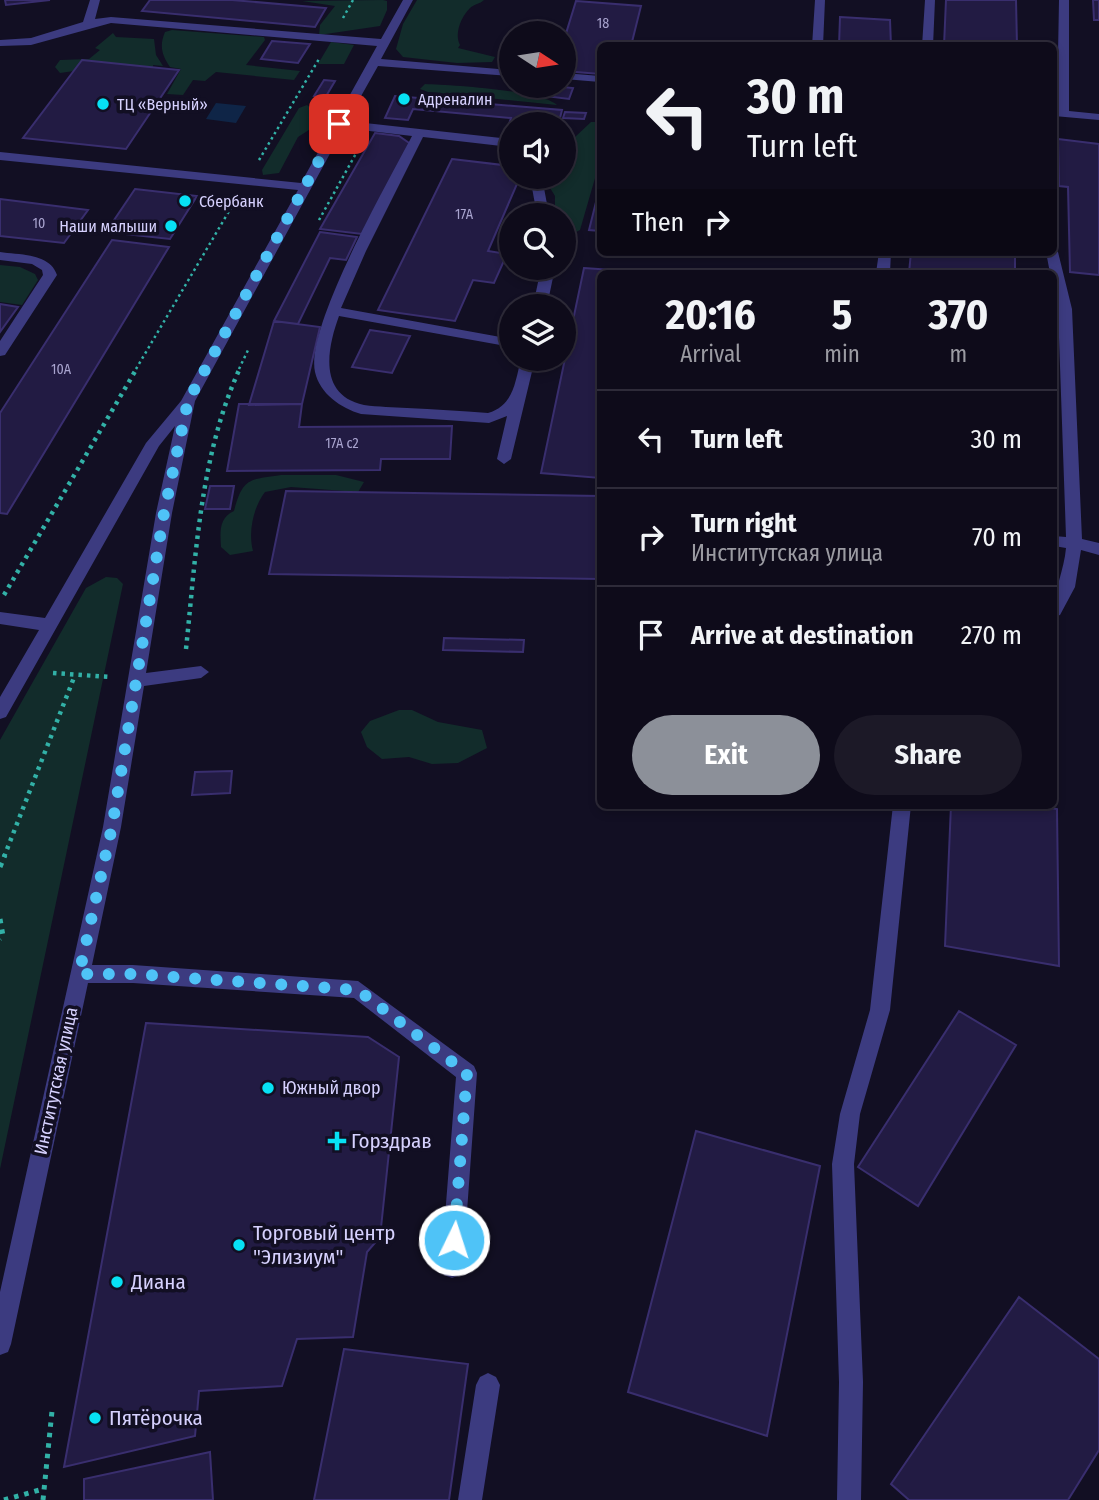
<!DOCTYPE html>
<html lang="en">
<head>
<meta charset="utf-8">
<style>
	body { margin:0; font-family:"Fira Sans Condensed",sans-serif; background:#1c1927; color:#f1f3f6; height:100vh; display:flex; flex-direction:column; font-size:26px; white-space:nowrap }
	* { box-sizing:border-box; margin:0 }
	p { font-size:23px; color:#9b9ba2 }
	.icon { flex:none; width:38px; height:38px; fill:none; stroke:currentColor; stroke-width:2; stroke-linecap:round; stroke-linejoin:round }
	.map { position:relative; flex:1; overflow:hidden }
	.sheet { position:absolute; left:597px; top:270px; width:460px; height:539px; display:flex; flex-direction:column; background:#0e0b1a; border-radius:10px; box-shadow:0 4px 10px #0003,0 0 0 2px #2e2b39 }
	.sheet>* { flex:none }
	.guide { position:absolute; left:597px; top:42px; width:460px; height:214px; border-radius:10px; box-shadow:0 4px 10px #0003,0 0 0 2px #2e2b39; background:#0e0b1a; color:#f1f3f6; overflow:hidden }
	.needle { width:46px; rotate:102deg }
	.buttons { position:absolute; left:499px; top:21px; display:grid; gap:14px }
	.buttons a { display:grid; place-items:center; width:77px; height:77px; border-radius:50%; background:#0e0b1a; box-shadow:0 4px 10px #0003,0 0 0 2px #2e2b39; font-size:35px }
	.pin { position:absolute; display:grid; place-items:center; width:60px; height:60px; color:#fff; margin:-30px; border-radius:14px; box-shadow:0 4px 10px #0006 }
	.me { position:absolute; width:77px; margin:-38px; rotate:4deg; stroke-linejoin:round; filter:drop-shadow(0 0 5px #0008) }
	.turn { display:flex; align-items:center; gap:24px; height:147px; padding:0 35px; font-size:32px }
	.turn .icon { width:91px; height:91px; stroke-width:2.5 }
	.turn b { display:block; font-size:49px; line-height:60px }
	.then { display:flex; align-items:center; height:66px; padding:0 35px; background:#0003; gap:14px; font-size:26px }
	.eta { display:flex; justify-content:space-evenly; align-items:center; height:119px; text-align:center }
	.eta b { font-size:42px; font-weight:700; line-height:49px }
	.action { display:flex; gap:14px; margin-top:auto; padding:14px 35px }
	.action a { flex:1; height:80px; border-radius:42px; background:#8c9099; color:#fff; font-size:28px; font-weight:700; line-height:80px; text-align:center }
	.action a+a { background:#1c1927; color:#f1f3f6 }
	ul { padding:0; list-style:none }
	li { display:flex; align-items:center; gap:21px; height:98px; padding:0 35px; border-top:2px solid #2e2b39 }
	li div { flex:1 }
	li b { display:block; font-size:26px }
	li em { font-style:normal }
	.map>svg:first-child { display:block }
	.green { fill:#122c2b }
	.water { fill:#0f2547 }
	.building { fill:#221b43; stroke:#392e6e; stroke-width:2 }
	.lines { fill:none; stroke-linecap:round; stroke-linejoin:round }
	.path-far2 { stroke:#32b1a7; stroke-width:2.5; stroke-dasharray:2.5 3.5; stroke-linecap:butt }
	.path-far1 { stroke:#32b1a7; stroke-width:4.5; stroke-dasharray:3.5 5; stroke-linecap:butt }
	.path { stroke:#32b1a7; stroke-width:5; stroke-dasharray:4.5 6; stroke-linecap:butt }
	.minor { fill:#3c3b80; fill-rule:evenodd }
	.route { stroke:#4fc3f7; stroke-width:12; stroke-dasharray:0 21.6 }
	.poi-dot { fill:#07e1f4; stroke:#120f23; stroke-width:2.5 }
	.labels { text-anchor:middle; stroke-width:7; stroke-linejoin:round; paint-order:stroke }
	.number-label { font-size:14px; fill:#a9a4cf }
	.far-poi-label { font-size:16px; fill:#d6d1fe; stroke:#120f23; text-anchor:start }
	.street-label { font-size:18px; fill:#d6d1fe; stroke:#120f23 }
	.poi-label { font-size:18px; fill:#d6d1fe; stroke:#120f23; text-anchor:start }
	.near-poi-label { font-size:21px; fill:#d6d1fe; stroke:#120f23; text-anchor:start }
</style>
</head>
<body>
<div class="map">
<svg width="1099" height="1500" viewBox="0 0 1099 1500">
	<rect width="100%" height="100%" fill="#120f23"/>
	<path class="green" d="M383 0 387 1V10L380 26 319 35 320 25 335 6 302 1Z
		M417 0H484C480 4 474 4 470 8 461 17 454 34 460 45L458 48 495 57 492 62 457 63 403 57 396 49 403 24Z
		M172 30 264 37 265 40 246 65 300 71 294 80 216 72 205 81 193 80 183 95 167 94 181 69 170 67C162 55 159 46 165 32Z
		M113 33 116 37 154 39 156 55 163 66 153 65V70L88 69 60 73 55 67 60 60 89 59 100 50 95 48Z
		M331 42 354 45 344 64H318Z
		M425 84C450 85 541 90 557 105L428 92 420 89Z
		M307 105 312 109 315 126 298 137 279 173 263 175 262 170 299 108Z
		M591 122H600V161L580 230 570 235 564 233V215H555V196L547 183 549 177H564V135L574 138Z
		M0 265 20 267 35 274 38 280 22 305 0 302Z
		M281 475H336L364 482 358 492 291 487 265 492C253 508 248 532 253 551L230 555 221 547C220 531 219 518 234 511 243 477 249 480 281 475Z
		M106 577 117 578 123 584 0 1169V740L86 588Z
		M399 710H412L438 722 482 730 487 748 458 763 432 764 409 757 382 759 367 747 361 732 370 721Z"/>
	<path class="water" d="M216 103 246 106 236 123 206 119Z"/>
	<path class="building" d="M5 0H50L6 5Z
		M150 0H232L326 8 315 27 142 11Z
		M946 0H1016L1017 46H944Z
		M1093 0H1099V20H1094Z
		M576 1 641 6 631 46H600V74L564 71V40Z
		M840 17 890 20 891 46H839Z
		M272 41 310 44 298 63 261 59Z
		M82 60 179 70 126 149 23 138Z
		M324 80 335 81 325 98 314 96Z
		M540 86H553L573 88 569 99 537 95Z
		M395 96 562 110 559 122 537 120 536 124H511V134H506L511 118 413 109 408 120 385 118Z
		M565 112 586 113 584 119 563 118Z
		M375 133 399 136 412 145 362 234 320 229Z
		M1058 139 1099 144V275L1070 272 1068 187 1059 186Z
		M452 159 511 166V177H520L488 251 507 254 494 283 473 280 455 321 378 310Z
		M600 186V231L589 230Z
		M135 189 197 196 170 239 106 232Z
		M0 199 88 210 64 243 0 236Z
		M320 232 357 237 346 260 330 258 298 324 274 321Z
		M112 240 169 247 7 514 0 513V413Z
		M911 252H1015V273H909Z
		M584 268 654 273H600V478L541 473Z
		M0 304 18 307 0 332Z
		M274 321 320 327 302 404 249 405Z
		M370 330 410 336 392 373 352 367Z
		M239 404H302L299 427 452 426 450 459H381L380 470 227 471Z
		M210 486H234L230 509H205Z
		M286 491 600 496V579L269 574Z
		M444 638 524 640 523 652 443 650Z
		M232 771 230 793 192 795 195 772Z
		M951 805H1030L1057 809 1059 966 945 946Z
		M959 1011 1016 1045 918 1206 858 1167Z
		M146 1023 368 1037 399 1057 380 1237 367 1252 353 1337 297 1339 282 1386 199 1391 195 1436 64 1467Z
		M696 1131 820 1166 767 1436 628 1392Z
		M1019 1297 1099 1359V1450L1068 1500H909L891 1484Z
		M344 1349 468 1364 449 1500H314Z
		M210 1452 213 1500H84V1479Z"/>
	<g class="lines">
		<path class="path-far2" d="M343 18 353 0
			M259 160 319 59
			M319 220 359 148
			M136 369 235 201
			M239 369 249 348"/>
		<path class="path-far1" d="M4 595 137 368
			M186 649C196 555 200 455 240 368
			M53 673 110 677
			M4 857 75 675"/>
		<path class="path" d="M0 867 5 855
			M0 919 3 936 0 939
			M4 1500 43 1489
			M43 1500 52 1411"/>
		<path class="minor" d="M90 0H100L95 19 111 17 381 39 403 0H413L381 59 511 70V76L378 66 347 121 511 139V147L423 137 366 251 341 308 511 339V347L339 316C327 349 318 395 364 405 378 407 394 407 407 408 434 409 461 411 488 413 514 405 515 382 521 359H535L511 459 504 464 497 459 507 416 489 423 361 414C341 408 320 394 315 372 305 327 388 182 412 136L344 128 195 401 172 513 146 673 201 666 209 672 201 678 144 686 121 827 92 965H133L358 981 474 1066 477 1073 463 1267 460 1275 452 1278 444 1275 441 1267 456 1077 354 998 133 983H88L11 1344 8 1352 0 1355V1292L103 827 156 513 175 426 159 446 6 717 0 719V697L39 630 0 624V612L45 618 146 443 181 401 298 190 0 160V152L301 183 377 46 111 23 31 45 0 46V40L31 38 83 22Z
			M815 0H825L823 46H812Z
			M925 0H935L933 46H922Z
			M1059 0H1069V111L1099 114V120L1054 116V110H1057Z
			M564 73 600 76V82L564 79Z
			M530 177H542L549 215H537Z
			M1054 249 1058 252 1072 309 1082 539 1099 543V555L1081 550 1075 587 1060 615 1054 617C1052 594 1064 572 1066 548L1054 546V536L1066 537 1058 309 1054 273H1050L1046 252H1054Z
			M0 252C19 255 50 253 57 275L5 355 0 356V341L43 275 42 270 32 264 0 260Z
			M879 252H891L890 273H876Z
			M541 268H555L547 306H533Z
			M893 805H911L890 1010 860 1114 854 1164 863 1382 861 1500H837L839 1382 832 1164 840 1114 870 1010Z
			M488 1373 496 1377 500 1385 482 1500H458L476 1385 480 1377Z"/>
	</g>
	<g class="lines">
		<path class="route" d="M339 124 188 401 164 513 112 827 79 974H133L358 990 467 1073 454 1240"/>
	</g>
	<g class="poi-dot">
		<circle cx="404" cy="99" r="7"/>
		<circle cx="103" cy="104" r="7"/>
		<circle cx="185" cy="201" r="7"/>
		<circle cx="171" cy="226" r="7"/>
		<circle cx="268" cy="1088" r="7"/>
		<path d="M333.5 1130.5h7v7h7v7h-7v7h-7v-7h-7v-7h7z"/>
		<circle cx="239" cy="1245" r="7"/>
		<circle cx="117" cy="1282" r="7"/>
		<circle cx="95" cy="1418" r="7"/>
	</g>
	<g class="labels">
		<g class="number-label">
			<text x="603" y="28">18</text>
			<text x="464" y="219">17А</text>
			<text x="39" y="228">10</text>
			<text x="61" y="374">10А</text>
			<text x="342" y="448">17А с2</text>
		</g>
		<g class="far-poi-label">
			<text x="418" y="105">Адреналин</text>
			<text x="117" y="110">ТЦ «Верный»</text>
			<text x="199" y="207">Сбербанк</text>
			<text x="157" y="232" text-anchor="end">Наши малыши</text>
		</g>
		<g class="street-label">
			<text transform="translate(56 1081) rotate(-78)" y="6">Институтская улица</text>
		</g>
		<g class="poi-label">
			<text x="282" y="1094">Южный двор</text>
		</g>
		<g class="near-poi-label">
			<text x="351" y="1148">Горздрав</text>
			<text x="253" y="1240">Торговый центр<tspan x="253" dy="24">"Элизиум"</tspan></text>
			<text x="131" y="1289">Диана</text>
			<text x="109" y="1425">Пятёрочка</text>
		</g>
	</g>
</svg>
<div class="buttons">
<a><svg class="needle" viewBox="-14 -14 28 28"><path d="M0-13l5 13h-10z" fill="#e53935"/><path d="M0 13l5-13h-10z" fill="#9b9ba2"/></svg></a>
<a><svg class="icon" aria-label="sound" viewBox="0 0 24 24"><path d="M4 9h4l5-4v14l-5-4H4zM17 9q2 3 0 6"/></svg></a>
<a><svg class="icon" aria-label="search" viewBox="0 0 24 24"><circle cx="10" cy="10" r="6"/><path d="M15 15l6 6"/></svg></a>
<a><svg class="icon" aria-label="layers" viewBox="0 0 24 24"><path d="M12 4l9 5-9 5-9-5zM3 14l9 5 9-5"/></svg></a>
</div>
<div class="pin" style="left:339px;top:124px;background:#d93025"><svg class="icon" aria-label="arrive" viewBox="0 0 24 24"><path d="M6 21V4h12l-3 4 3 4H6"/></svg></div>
<svg class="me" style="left:454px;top:1240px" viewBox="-20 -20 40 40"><circle r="17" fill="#4fc3f7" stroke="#fff" stroke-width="3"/><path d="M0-11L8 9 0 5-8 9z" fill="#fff"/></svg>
<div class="guide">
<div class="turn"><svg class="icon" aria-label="left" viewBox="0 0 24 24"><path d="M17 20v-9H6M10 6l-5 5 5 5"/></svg><div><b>30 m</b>Turn left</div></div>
<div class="then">Then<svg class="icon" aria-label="right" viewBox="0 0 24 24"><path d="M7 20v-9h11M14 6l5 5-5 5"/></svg></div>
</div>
<section class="sheet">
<div class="eta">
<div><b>20:16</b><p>Arrival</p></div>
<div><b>5</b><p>min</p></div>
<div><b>370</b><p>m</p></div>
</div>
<ul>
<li><svg class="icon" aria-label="left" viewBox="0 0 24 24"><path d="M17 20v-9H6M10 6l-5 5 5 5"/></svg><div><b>Turn left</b></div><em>30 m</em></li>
<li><svg class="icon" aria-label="right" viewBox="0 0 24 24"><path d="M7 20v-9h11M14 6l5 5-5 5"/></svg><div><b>Turn right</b><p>Институтская улица</p></div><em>70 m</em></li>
<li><svg class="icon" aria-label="arrive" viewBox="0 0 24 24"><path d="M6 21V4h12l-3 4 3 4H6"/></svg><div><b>Arrive at destination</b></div><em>270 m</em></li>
</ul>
<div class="action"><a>Exit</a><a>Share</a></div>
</section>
</div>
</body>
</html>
